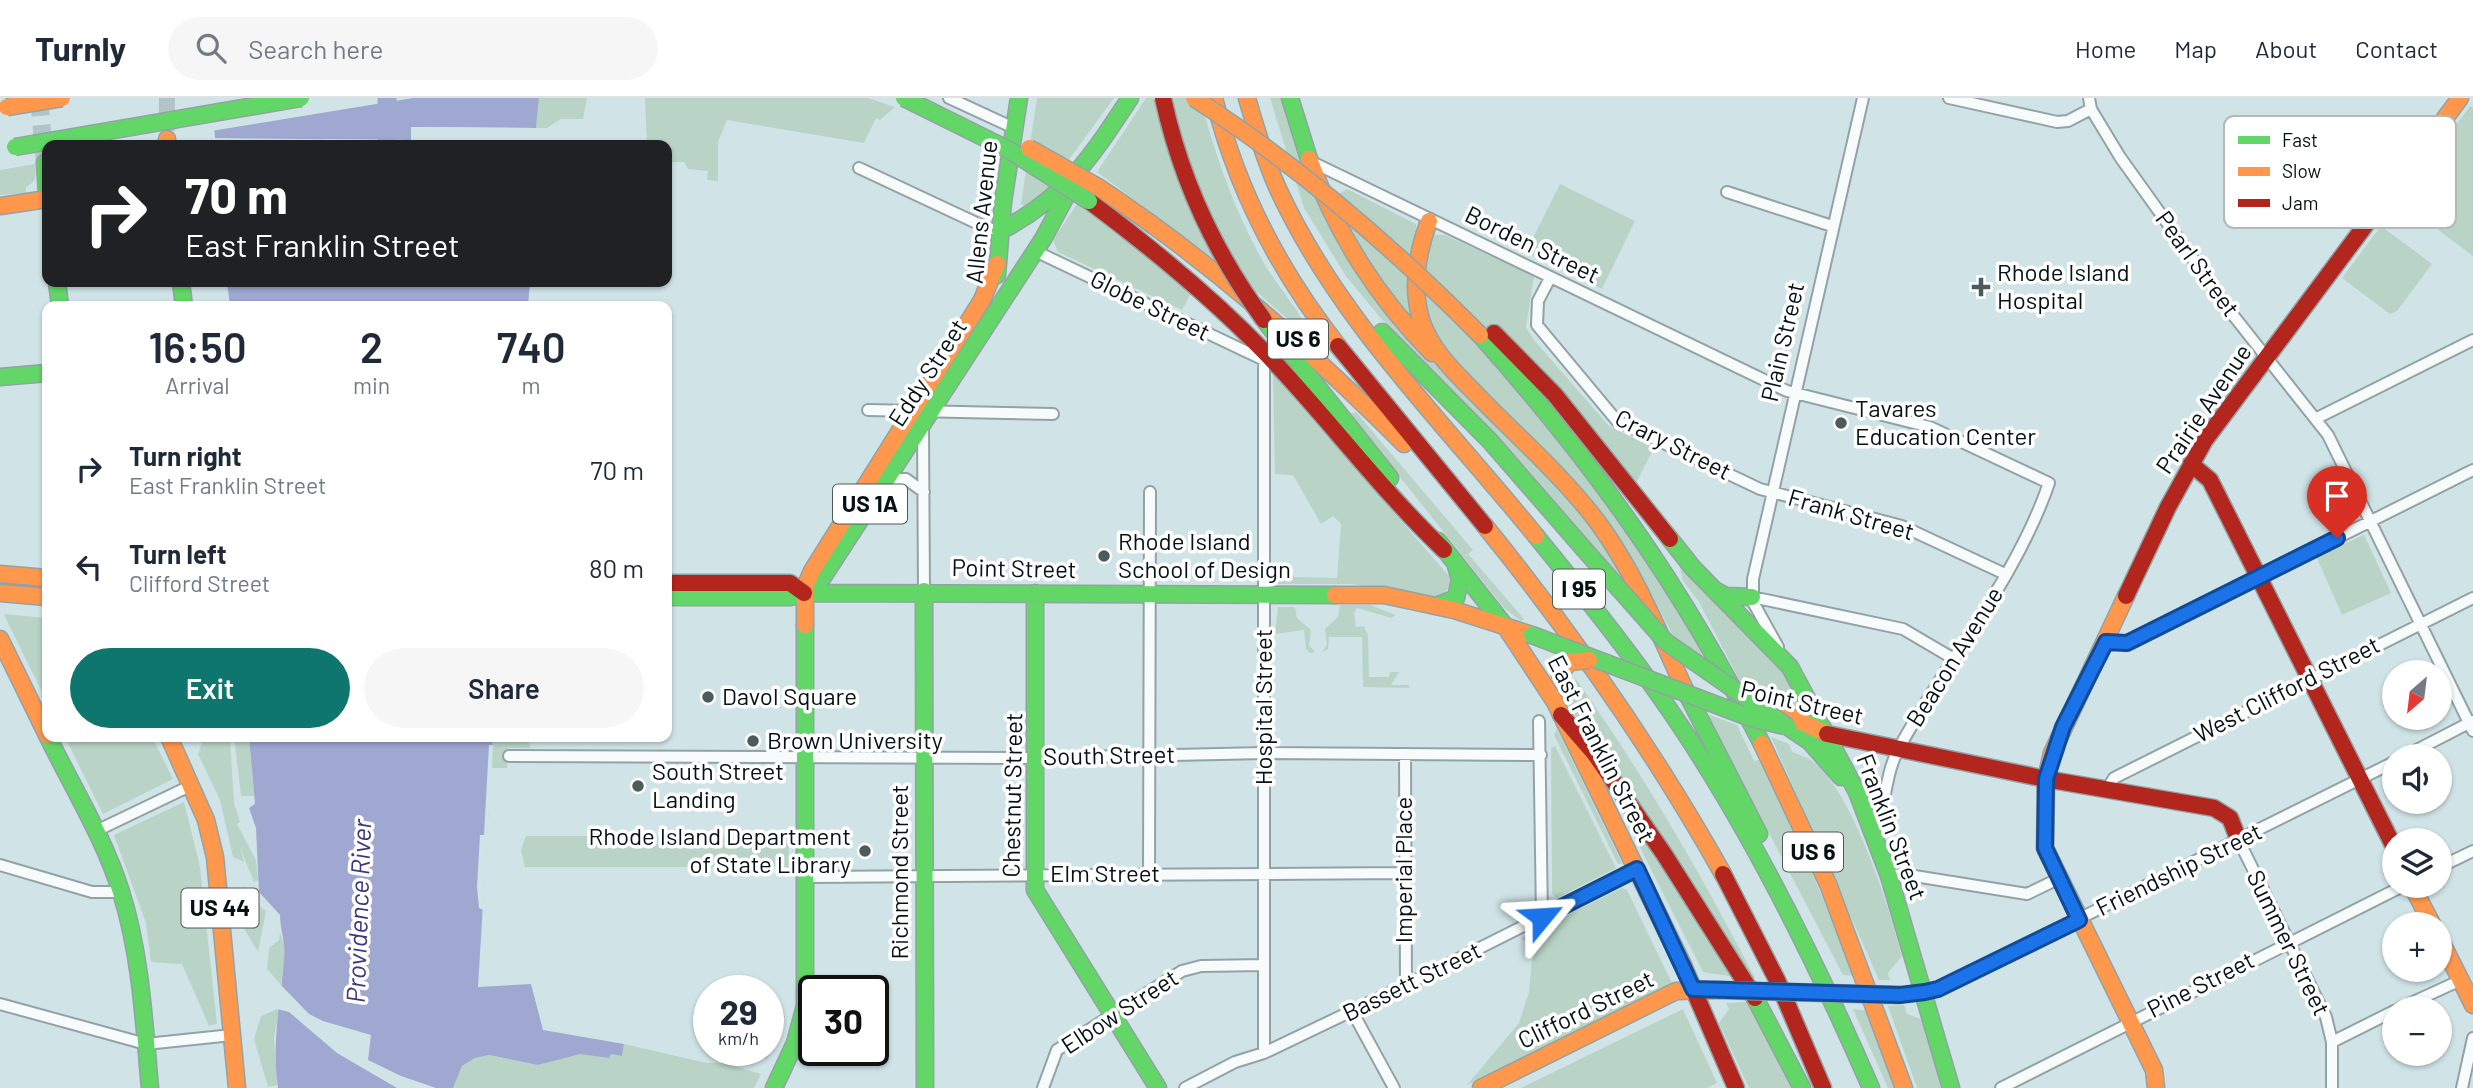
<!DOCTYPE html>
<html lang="en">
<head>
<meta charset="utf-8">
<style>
	body { margin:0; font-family:Barlow,sans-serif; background:#f6f6f7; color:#1f2937; height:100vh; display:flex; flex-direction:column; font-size:26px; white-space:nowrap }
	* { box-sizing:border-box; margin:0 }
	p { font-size:23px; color:#747a83 }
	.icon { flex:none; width:38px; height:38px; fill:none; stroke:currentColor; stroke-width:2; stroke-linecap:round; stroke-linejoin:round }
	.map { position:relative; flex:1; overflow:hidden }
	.side { position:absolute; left:42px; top:203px; width:630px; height:441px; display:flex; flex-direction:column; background:#fff; border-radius:14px; box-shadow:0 2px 5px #0004 }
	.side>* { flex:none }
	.top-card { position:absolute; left:42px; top:42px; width:630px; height:147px; border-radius:14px; box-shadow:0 2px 5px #0004; background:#202124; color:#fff; overflow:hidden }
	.needle { width:46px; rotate:208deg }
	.buttons { position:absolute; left:2382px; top:562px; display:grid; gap:14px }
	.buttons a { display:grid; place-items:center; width:70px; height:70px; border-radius:50%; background:#fff; box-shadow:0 2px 5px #0004; font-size:35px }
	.speed { position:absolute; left:693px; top:877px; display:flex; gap:14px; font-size:35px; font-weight:700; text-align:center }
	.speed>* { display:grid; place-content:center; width:91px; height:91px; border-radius:50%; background:#fff; box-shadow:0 2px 5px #0004; line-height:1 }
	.speed small { font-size:18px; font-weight:400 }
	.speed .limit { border:4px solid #111; border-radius:10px; background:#fff; color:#111 }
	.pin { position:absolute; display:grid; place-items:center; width:60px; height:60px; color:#fff; margin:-72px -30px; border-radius:50% 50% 50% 0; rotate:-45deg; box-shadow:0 0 7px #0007 }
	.pin .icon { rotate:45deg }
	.me { position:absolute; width:77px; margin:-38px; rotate:63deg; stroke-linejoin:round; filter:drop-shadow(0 0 5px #0008) }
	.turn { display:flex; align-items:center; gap:24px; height:147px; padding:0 28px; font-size:32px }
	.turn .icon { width:91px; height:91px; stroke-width:2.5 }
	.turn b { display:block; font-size:49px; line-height:60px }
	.eta { display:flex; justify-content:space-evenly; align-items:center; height:119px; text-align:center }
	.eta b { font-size:42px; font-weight:600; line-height:49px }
	.action { display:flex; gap:14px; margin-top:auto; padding:14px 28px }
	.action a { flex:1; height:80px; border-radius:42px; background:#0f766e; color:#fff; font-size:28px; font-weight:600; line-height:80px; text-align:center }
	.action a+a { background:#f6f6f7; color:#1f2937 }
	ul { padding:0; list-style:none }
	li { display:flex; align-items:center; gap:21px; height:98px; padding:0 28px }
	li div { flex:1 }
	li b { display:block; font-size:26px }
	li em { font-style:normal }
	header { display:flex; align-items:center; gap:42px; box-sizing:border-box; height:98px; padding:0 35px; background:#fff; border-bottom:2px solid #e0e1e3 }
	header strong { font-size:33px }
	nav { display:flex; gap:38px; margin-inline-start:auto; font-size:24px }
	.search { width:490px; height:63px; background:#f6f6f7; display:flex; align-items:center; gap:18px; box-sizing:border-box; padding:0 24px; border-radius:38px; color:#747a83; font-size:26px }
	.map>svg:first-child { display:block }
	.green { fill:#b9d4c6 }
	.water { fill:#9fa8d1 }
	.pier { fill:#d0e4e8 }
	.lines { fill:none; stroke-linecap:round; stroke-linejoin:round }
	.river { stroke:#9fa8d1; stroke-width:19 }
	.secondary-tunnel { stroke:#b2c4c8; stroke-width:16; stroke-dasharray:16 8; stroke-linecap:butt }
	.primary-tunnel { stroke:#b2c4c8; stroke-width:18; stroke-dasharray:18 9; stroke-linecap:butt }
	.street-casing { stroke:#93a2a5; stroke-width:14 }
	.fast-casing { stroke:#93a2a5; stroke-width:19 }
	.slow-casing { stroke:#93a2a5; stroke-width:19 }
	.jam-casing { stroke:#93a2a5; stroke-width:19 }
	.street { stroke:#f8fbfc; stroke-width:10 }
	.fast { stroke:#63d668; stroke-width:16 }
	.slow { stroke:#ff974d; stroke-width:16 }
	.jam { stroke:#b3261e; stroke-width:16 }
	.fast-bridge-casing { stroke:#93a2a5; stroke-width:19; stroke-linecap:butt }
	.slow-bridge-casing { stroke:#93a2a5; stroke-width:19; stroke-linecap:butt }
	.jam-bridge-casing { stroke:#93a2a5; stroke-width:19; stroke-linecap:butt }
	.fast-bridge { stroke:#63d668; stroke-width:16 }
	.slow-bridge { stroke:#ff974d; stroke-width:16 }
	.jam-bridge { stroke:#b3261e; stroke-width:16 }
	.route-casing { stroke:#114b97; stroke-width:18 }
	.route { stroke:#1a73e8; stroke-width:12 }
	.poi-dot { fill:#4c5b5e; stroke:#fff; stroke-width:2.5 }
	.labels { text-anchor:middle; stroke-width:7; stroke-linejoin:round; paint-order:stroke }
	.shield { fill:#fff; stroke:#50585a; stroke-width:2 }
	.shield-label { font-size:23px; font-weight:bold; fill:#051114 }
	.street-label { font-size:24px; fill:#051114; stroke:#fff }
	.poi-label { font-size:24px; fill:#051114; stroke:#fff; text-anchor:start }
	.water-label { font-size:26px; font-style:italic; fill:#3a397e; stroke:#fff }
	.key { fill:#fff; stroke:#b4b8b8; stroke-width:2 }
	.key-label { font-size:19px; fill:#051114 }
</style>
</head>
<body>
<header>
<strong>Turnly</strong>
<div class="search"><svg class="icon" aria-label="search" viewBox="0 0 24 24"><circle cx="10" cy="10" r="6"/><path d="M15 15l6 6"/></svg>Search here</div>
<nav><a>Home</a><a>Map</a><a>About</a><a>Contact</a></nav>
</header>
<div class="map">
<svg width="2473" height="990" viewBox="0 0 2473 990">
	<rect width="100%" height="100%" fill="#d0e4e8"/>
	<path class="green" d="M539 0H587L583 21H561L547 30H536Z
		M645 0H868L895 9 880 22 876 20 864 45 727 22 718 44V83L707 82 708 73 688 71 684 64H667V47H647Z
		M1037 0H1114L1043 97 1025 109 1021 106Z
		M1146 0H1200C1215 56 1233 109 1261 160 1275 186 1299 210 1310 237L1307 238 1249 187 1097 74Z
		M1270 0H1285L1387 215 1579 409 1638 498 1378 217 1346 178 1304 110Z
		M2470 8 2473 10V158L2400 103Z
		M35 66C36 77 37 84 26 89V95L0 97V72Z
		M1560 86 1635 123 1602 191 1526 154Z
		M1347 91 1416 126 1415 223 1377 184 1331 101Z
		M1077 106 1160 168 1190 197 1182 212 1058 154 1053 142Z
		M2381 128 2432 166 2397 213 2390 216 2342 180Z
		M1435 137H1445L1534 178 1526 229 1534 242 1609 328 1654 350 1636 385 1494 224 1474 243C1563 344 1646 448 1709 567L1675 542 1652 497 1460 270 1428 224 1424 201 1427 146Z
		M1273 276 1449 478 1452 486 1443 497 1433 499 1351 486H1276L1273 467 1290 472 1294 479 1337 480 1341 426 1333 418 1321 426 1293 377 1275 376Z
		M1356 314 1473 452 1468 456 1524 521 1521 523 1504 510 1350 316Z
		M2364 437 2391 495 2342 517 2316 458Z
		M1678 462 1785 576 1802 600 1800 609H1794L1740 583 1699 504 1683 483Z
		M1340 507H1370L1396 517 1391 520 1357 510 1354 515 1356 529 1364 528 1368 537 1369 579H1389L1390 574H1399L1391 587H1409V590L1363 589 1362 539H1329L1328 551 1322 554 1327 547 1325 531 1338 519Z
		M1278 509H1295L1297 520 1311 532 1309 547 1315 554 1310 555 1306 551 1304 532 1275 536Z
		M4 516 47 520V604L9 527Z
		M1576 581C1644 677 1701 776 1755 880H1750L1567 605 1563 583 1568 588Z
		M1707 616 1737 627 1754 663 1759 662 1806 760 1855 878 1843 877Z
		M1557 631 1621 763 1622 766H1618L1554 637Z
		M65 639H152L173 681 103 716Z
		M204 639 230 641 234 705 240 724 237 726 256 762 258 782 254 784 240 750 244 764 233 759 220 702 198 656Z
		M234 639H249L254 698H241Z
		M493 639H528L530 650H508L507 670H492Z
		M1771 639 1789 646 1792 654C1800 657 1810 660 1816 666 1855 701 1888 806 1902 858L1888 875 1890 882H1879Z
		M1555 648 1616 770 1557 800 1552 796 1551 650Z
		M184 704 200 769 217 926 209 928 182 866 151 864 146 825 114 737Z
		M1629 721 1693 810 1735 879 1703 874 1626 722Z
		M526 738H788L790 769H525L521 752Z
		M245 789 256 806 266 813 258 854 243 829 236 793Z
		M1622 790 1627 792 1672 885 1467 987 1519 925 1529 894 1533 852 1521 840Z
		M280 834 285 851 281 887 267 871 269 850 279 842Z
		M1747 904 1793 990H1749L1719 925 1729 911 1726 905Z
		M1904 907 1907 916 1924 922 1941 990H1917L1888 908Z
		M280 910 274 939 277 987 268 989 254 941 261 918Z
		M1683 911 1717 985 1707 990H1521Z
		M1853 911 1868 913 1895 990H1888Z
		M768 918H785L767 961 729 952H768Z
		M624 946 707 965H724L761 976 754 990H453L462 968 475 960 489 957 538 967 580 955 609 960 610 956 622 958Z"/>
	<path class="water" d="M212 0H539L536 30 412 29 411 42 323 41 322 47 215 40Z
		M227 184H530L528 208H230Z
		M249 639H493L478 889 531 886 543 932 624 946 622 958 611 956 609 960 580 956 538 967 489 957 475 960 462 968 453 990H278C271 945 281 905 284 860 286 845 280 832 280 817L259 794 256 730 249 710 255 706Z"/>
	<path class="pier" d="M208 0H413L211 33Z
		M411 29 539 30 536 34 415 32 414 43 411 46 249 47V43H214L211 40 411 42Z
		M489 647H493L483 812 479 810 477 789 480 737H484Z
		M278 884 309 916 323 923 371 937 368 962 401 978 436 990H397L337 955 289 914 277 911Z"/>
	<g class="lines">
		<path class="river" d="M387 47V0"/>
		<path class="secondary-tunnel" d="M167 0V33"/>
		<path class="primary-tunnel" d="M39 0 45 65"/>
		<defs>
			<path id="street" d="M949 0 1014 30
				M1949 0 2057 24 2068 23 2091 11
				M2089 0 2091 11 2120 59 2233 217 2328 337 2473 633
				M1314 65 1787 293 1930 329 2049 385C2016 481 1947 562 1899 650 1884 677 1887 710 1872 737
				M859 70 985 129 1000 133
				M1727 94 1832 128
				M1035 153 1264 262V955
				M1550 180 1538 203 1537 227 1617 323 1760 391 1902 428 2005 476
				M868 312 1053 316
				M2317 320 2473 242
				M923 328 924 493
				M886 381H906L924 394
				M1752 499 1903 531 1954 561
				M2106 544 2127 545 2473 372
				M1778 549 1753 504V481L1863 0
				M1539 623 1542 819
				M1405 656 1406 887
				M509 658 1036 660 1265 655 1541 657
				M2405 658 2473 623
				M2107 691 2114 680 2473 500
				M96 733 192 687
				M2239 743 2326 919 2332 944V990
				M0 767 92 794H121
				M2440 769 2473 753
				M1149 776 1150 394
				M1889 778 1902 776 2027 796 2058 781
				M807 779 1404 775
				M1925 894 1938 891 2394 664
				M0 906 146 946 232 937
				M2400 910 2461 882
				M1352 913 1394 990
				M2332 944 2394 913
				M1043 990 1057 952 1182 873 1201 868 1264 867
				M1185 990 1235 964 1264 955 1406 887 1637 771
				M2001 990 2403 788
				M2462 990 2473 940"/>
			<path id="fast" d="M1290 0 1309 61
				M45 65 47 96
				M1000 133C1064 101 1092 58 1130 0
				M997 177 1003 104 1019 0
				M57 184 60 208
				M181 184 184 208
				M1265 223 1390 380
				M1382 234 1490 343 1583 450
				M1480 237C1596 367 1683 490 1762 646
				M0 279 47 275
				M1536 438C1593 508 1650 579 1698 655 1766 762 1821 875 1871 990
				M1670 441 1693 470 1790 569
				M1438 443 1505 528
				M1713 491 1726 498 1752 499
				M924 493 925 990
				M804 495 823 479 1043 141 1077 78
				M1035 495V792L1158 990
				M667 499H790L804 495 1335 497
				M1436 508 1456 500 1460 482 1456 468
				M1790 569 1857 694 1889 778 1951 990
				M1687 596 1759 736
				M1788 629 1810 644 1841 679
				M48 639C73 690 104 740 121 794 141 857 144 925 150 990
				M1755 900 1802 990
				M774 990 795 945 805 908V527"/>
			<path id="slow" d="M1214 0C1237 93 1279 173 1338 248
				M1247 0C1256 31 1265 62 1278 91 1338 222 1447 328 1536 438
				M167 41V47
				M1309 61C1337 136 1376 198 1432 255
				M1098 89C1210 163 1309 251 1404 346
				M0 108 47 101
				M2373 117 2460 0
				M1429 123C1417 155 1411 188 1421 222 1432 255 1459 278 1482 302 1521 342 1565 380 1599 426 1637 478 1660 538 1687 596
				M1485 428C1574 538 1654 653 1723 776
				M0 476 47 480
				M0 495 47 499
				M1335 497H1384L1454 512 1532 537
				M2126 498 2052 655 2046 681 2045 750 2154 972 2156 990
				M805 527V489L812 473 982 202 997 166
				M1505 528 1555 604 1683 867
				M0 541 47 637
				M1772 610 1827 636
				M169 639 206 722 215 759 237 990
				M1762 646 1828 786 1904 990
				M2412 788 2432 826
				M2440 841 2473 907
				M1481 990 1676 893 1719 892"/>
			<path id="jam" d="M1089 103C1156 153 1220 206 1277 267 1334 328 1383 394 1444 452
				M1494 235 1555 297 1670 441
				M1338 248 1485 428
				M2191 366 2210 382 2394 749
				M667 485H790L804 495
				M2126 498 2168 409 2205 342 2373 117
				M1561 617 1594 655 1664 756 1755 900
				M1827 636 2046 681 2214 710 2230 720 2239 743
				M1723 776 1777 882 1823 990
				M1683 867 1736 990"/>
		</defs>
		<use href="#street" class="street-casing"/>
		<use href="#fast" class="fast-casing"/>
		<use href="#slow" class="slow-casing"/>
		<use href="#jam" class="jam-casing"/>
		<use href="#street" class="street"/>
		<use href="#fast" class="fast"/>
		<use href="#slow" class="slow"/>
		<use href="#jam" class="jam"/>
		<defs>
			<path id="fast-bridge" d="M904 0 1009 52 1089 103
				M15 49 301 0
				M1583 450 1666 544 1788 629
				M1532 537 1751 620 1784 628
				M1719 892 1900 897"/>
			<path id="slow-bridge" d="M1194 0C1299 68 1392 148 1480 237
				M7 9 62 0
				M1029 50 1098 89
				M1558 577 1570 564 1589 562"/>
			<path id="jam-bridge" d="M1163 0C1181 83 1214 154 1264 222"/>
		</defs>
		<use href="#fast-bridge" class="fast-bridge-casing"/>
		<use href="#slow-bridge" class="slow-bridge-casing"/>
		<use href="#jam-bridge" class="jam-bridge-casing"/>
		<use href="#fast-bridge" class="fast-bridge"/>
		<use href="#slow-bridge" class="slow-bridge"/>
		<use href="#jam-bridge" class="jam-bridge"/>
	</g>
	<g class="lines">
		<defs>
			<path id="route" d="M1542 819 1637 771 1693 891 1900 897 1925 894 1938 891 2079 822 2045 750 2046 681 2063 629 2106 544 2127 545 2337 440"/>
		</defs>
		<use href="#route" class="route-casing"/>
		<use href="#route" class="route"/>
	</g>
	<g class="poi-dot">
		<path d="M1977.5 178.5h7v7h7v7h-7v7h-7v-7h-7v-7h7z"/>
		<circle cx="1841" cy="325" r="7"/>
		<circle cx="1104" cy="458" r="7"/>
		<circle cx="708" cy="599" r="7"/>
		<circle cx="753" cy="643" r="7"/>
		<circle cx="638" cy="688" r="7"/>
		<circle cx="865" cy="753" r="7"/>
	</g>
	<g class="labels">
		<g class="shield">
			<rect x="1268" y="221.5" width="60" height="39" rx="5"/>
			<rect x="833" y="386.5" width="74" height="39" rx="5"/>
			<rect x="1553" y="471.5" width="52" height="39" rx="5"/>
			<rect x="1783" y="734.5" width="60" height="39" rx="5"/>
			<rect x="181.5" y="790.5" width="77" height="39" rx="5"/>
		</g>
		<g class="shield-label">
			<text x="1298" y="249">US 6</text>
			<text x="870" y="414">US 1A</text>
			<text x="1579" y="499">I 95</text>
			<text x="1813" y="762">US 6</text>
			<text x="220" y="818">US 44</text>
		</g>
		<g class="street-label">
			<text transform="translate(982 114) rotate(-84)" y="8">Allens Avenue</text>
			<text transform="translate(1532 147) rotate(26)" y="8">Borden Street</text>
			<text transform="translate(2197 166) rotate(54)" y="8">Pearl Street</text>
			<text transform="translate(1150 208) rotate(26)" y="8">Globe Street</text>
			<text transform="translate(1783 244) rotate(-77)" y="8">Plain Street</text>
			<text transform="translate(928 275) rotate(-57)" y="8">Eddy Street</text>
			<text transform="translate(2204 311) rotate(-56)" y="8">Prairie Avenue</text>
			<text transform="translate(1673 347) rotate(27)" y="8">Crary Street</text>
			<text transform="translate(1851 417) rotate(16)" y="8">Frank Street</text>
			<text transform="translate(1014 471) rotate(1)" y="8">Point Street</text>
			<text transform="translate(1955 559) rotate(-58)" y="8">Beacon Avenue</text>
			<text transform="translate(2287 592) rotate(-27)" y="8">West Clifford Street</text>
			<text transform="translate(1802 605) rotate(13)" y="8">Point Street</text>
			<text transform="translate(1264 609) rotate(-90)" y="8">Hospital Street</text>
			<text transform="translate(1601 651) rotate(63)" y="8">East Franklin Street</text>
			<text transform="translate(1109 658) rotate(-1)" y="8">South Street</text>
			<text transform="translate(1013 697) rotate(-89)" y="8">Chestnut Street</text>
			<text transform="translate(1891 729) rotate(69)" y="8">Franklin Street</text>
			<text transform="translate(1404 772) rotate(-90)" y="8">Imperial Place</text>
			<text transform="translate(2179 772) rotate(-26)" y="8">Friendship Street</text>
			<text transform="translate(900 774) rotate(-90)" y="8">Richmond Street</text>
			<text x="1105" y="784">Elm Street</text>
			<text transform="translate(2288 845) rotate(64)" y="8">Summer Street</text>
			<text transform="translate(1412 884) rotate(-26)" y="8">Bassett Street</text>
			<text transform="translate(2201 887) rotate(-27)" y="8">Pine Street</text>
			<text transform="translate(1586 912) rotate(-26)" y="8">Clifford Street</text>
			<text transform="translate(1120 914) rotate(-33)" y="8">Elbow Street</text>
		</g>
		<g class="poi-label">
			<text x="1997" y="183">Rhode Island<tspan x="1997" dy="28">Hospital</tspan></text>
			<text x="1855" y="319">Tavares<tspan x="1855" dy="28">Education Center</tspan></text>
			<text x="1118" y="452">Rhode Island<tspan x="1118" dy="28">School of Design</tspan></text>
			<text x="722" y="607">Davol Square</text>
			<text x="767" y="651">Brown University</text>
			<text x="652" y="682">South Street<tspan x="652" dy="28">Landing</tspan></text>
			<text x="851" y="747" text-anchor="end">Rhode Island Department<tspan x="851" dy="28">of State Library</tspan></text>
		</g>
		<g class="water-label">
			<text transform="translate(359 813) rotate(-88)" y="9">Providence River</text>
		</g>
	</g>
	<rect x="2224" y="18" width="232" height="112" rx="10" class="key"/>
	<rect x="2238" y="38" width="32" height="8" fill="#63d668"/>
	<rect x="2238" y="69" width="32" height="9" fill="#ff974d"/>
	<rect x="2238" y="101" width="32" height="8" fill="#b3261e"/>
	<g class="key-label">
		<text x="2282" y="49">Fast</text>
		<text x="2282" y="80">Slow</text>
		<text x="2282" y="112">Jam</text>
	</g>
</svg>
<div class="buttons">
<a><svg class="needle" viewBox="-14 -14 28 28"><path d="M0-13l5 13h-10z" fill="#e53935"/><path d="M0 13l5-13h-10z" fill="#747a83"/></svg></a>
<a><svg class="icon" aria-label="sound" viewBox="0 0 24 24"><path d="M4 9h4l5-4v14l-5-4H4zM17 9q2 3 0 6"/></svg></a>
<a><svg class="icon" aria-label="layers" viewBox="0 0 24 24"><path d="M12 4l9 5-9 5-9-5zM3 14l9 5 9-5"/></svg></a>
<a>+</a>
<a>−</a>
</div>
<div class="speed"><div>29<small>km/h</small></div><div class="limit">30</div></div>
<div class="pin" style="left:2337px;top:440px;background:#d93025"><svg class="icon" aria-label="arrive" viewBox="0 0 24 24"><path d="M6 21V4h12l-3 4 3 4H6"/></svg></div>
<svg class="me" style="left:1542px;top:819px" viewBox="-20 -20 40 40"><path d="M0-17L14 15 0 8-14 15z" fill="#1a73e8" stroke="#fff" stroke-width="4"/></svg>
<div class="top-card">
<div class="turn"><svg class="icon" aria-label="right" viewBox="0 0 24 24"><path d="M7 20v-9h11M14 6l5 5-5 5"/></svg><div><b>70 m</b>East Franklin Street</div></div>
</div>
<section class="side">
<div class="eta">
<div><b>16:50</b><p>Arrival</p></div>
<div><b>2</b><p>min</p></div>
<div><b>740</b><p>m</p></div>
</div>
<ul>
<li><svg class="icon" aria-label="right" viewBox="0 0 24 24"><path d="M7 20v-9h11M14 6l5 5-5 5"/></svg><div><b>Turn right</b><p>East Franklin Street</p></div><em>70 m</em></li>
<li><svg class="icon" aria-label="left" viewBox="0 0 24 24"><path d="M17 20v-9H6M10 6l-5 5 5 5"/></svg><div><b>Turn left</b><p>Clifford Street</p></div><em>80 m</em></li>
</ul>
<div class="action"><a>Exit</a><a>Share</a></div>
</section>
</div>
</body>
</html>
